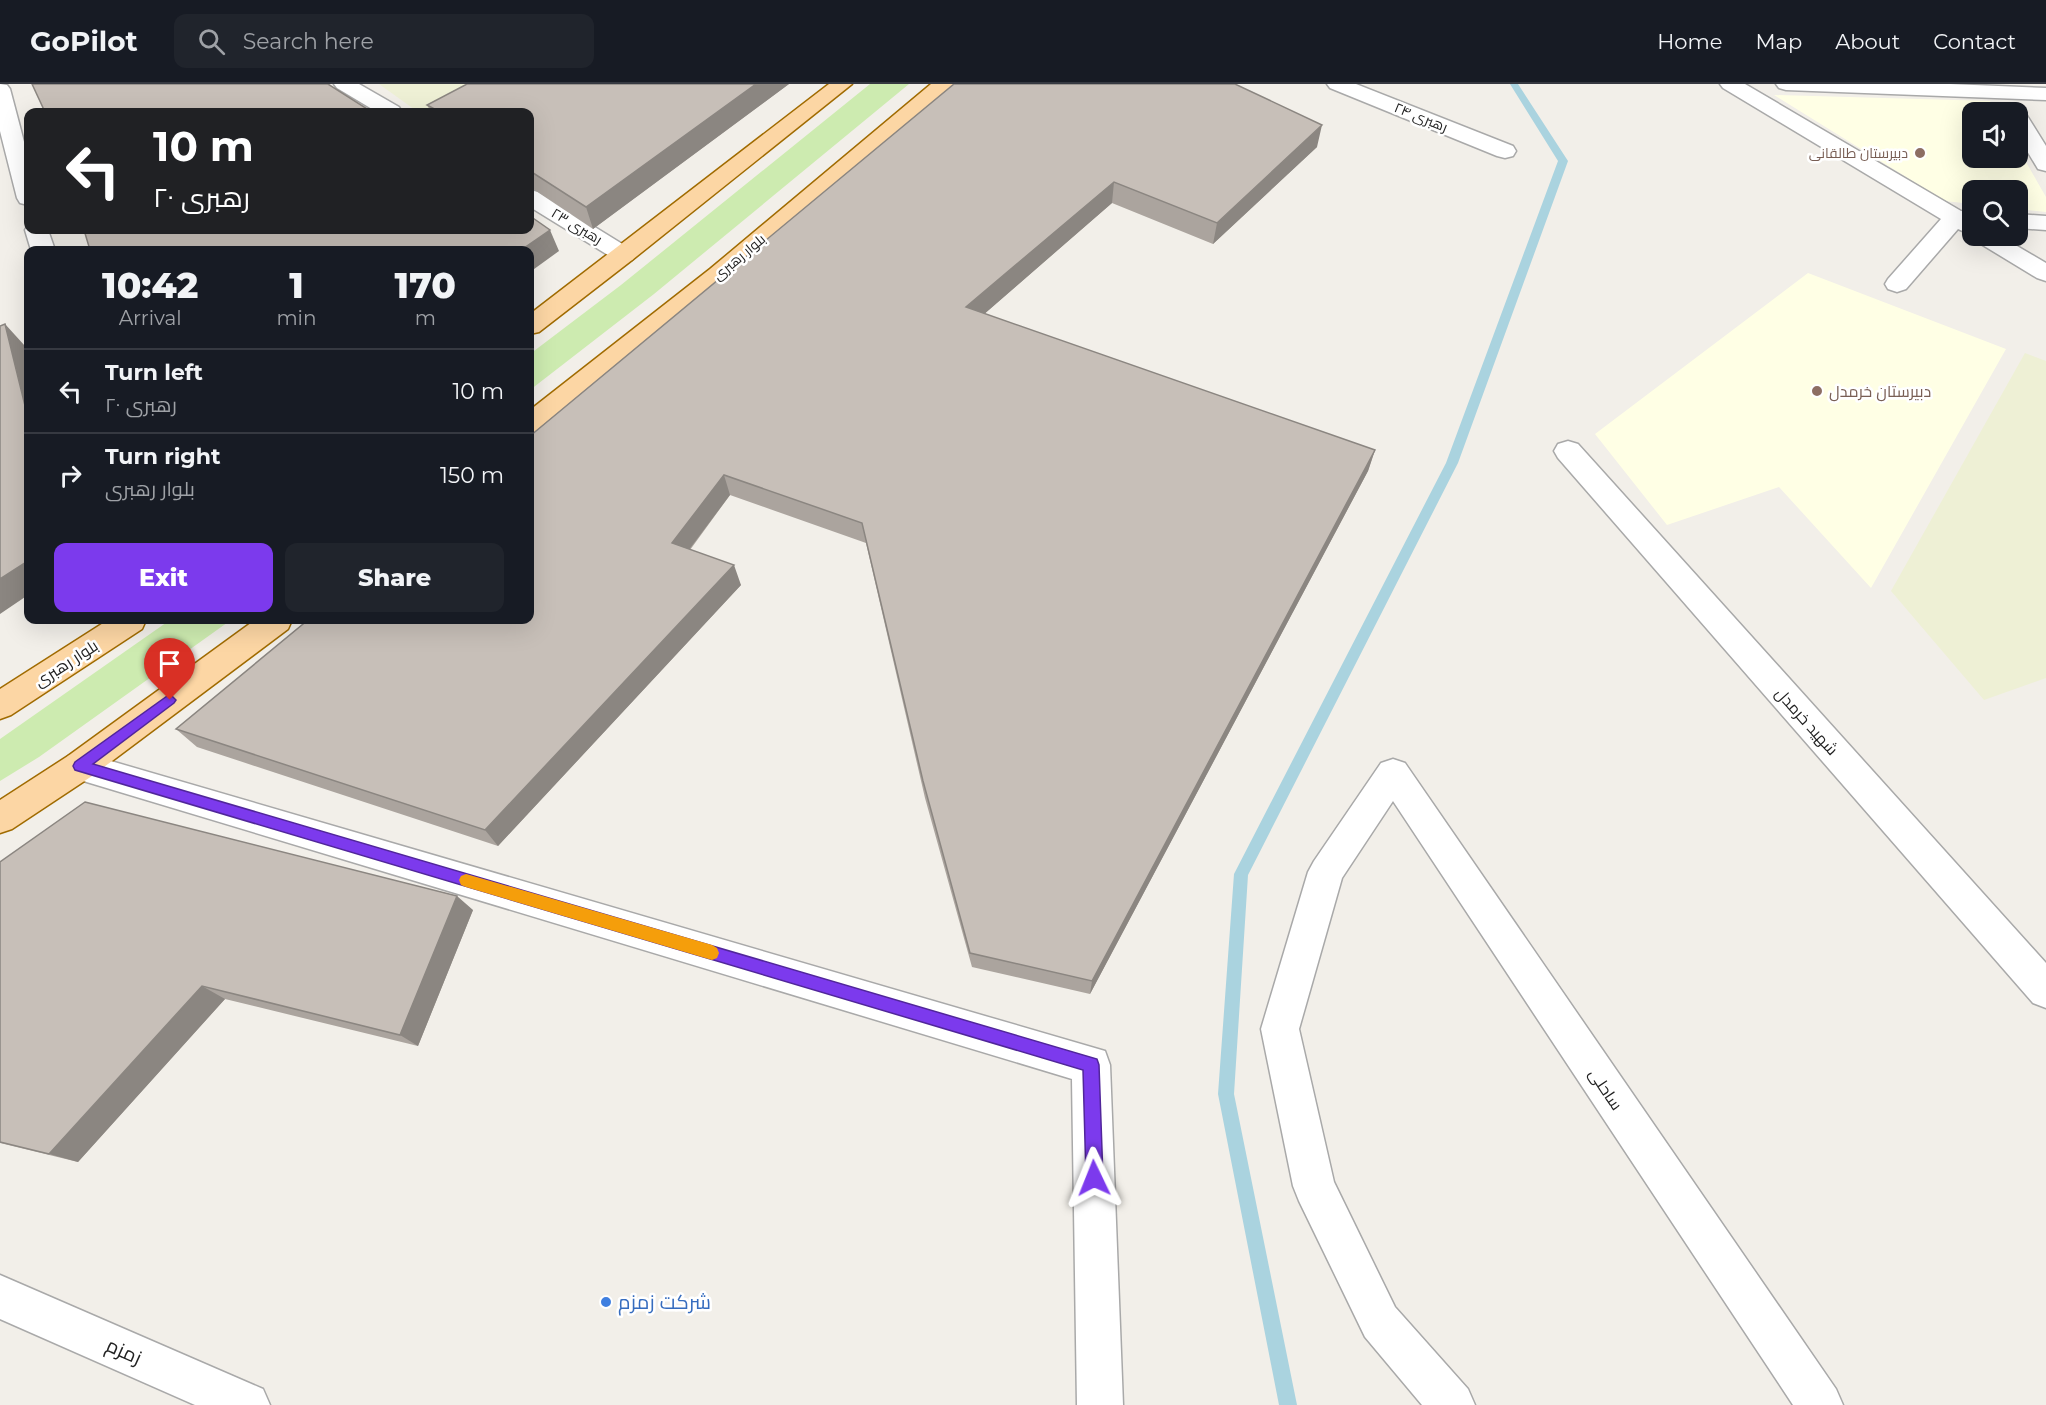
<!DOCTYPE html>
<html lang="en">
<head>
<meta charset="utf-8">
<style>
	body { margin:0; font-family:Montserrat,Cairo,sans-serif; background:#20242c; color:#f1f3f6; height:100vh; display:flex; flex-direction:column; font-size:22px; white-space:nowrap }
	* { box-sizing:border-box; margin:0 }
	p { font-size:20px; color:#9ea1a6 }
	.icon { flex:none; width:33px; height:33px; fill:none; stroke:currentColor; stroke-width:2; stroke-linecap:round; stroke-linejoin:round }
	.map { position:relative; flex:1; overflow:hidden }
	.panel { position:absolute; left:24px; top:162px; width:510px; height:378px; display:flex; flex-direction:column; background:#171b24; border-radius:12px; box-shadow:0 6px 24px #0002 }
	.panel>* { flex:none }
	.hud { position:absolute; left:24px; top:24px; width:510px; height:126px; border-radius:12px; box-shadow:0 6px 24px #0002; background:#202124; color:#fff; overflow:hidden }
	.buttons { position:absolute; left:1962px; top:18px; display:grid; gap:12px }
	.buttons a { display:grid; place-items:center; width:66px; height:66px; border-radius:12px; background:#171b24; box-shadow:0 6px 24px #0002; font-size:30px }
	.pin { position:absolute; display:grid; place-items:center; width:51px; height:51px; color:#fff; margin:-62px -26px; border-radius:50% 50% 50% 0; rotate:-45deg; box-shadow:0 0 6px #0007 }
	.pin .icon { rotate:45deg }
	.me { position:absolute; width:66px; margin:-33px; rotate:358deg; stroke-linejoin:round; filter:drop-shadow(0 0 4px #0008) }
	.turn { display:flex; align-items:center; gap:21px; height:126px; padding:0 30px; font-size:27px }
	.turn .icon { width:78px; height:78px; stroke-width:2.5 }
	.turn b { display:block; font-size:42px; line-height:51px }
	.eta { display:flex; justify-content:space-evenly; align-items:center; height:102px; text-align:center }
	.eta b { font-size:36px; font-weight:800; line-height:42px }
	.primary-button { display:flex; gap:12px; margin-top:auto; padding:12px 30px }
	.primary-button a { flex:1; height:69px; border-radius:12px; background:#7c3aed; color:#fff; font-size:24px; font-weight:800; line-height:69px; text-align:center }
	.primary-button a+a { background:#20242c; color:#f1f3f6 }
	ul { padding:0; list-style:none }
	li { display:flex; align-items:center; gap:18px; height:84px; padding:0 30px; border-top:2px solid #363941 }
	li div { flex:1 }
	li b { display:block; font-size:22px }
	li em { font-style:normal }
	header { display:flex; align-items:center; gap:36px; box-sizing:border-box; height:84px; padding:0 30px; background:#171b24; border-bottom:2px solid #363941 }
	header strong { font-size:28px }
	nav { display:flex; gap:33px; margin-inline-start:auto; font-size:21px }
	.search { width:420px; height:54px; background:#20242c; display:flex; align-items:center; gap:15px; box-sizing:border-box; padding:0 21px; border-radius:12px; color:#9ea1a6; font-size:22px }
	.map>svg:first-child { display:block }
	.education { fill:#ffffe5 }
	.farmland { fill:#eef0d5 }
	.grass { fill:#cdebb0 }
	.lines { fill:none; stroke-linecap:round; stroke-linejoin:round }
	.stream { fill:#aad3df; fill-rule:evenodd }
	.minor-casing { stroke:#a9a9a9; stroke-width:3 }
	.major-casing { stroke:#a06b00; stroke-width:3 }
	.minor { fill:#fff; fill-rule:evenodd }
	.major { fill:#fcd6a4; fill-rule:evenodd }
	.wall { fill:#aba49e }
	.shaded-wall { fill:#8b8681 }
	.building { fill:#c7bfb8; stroke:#8b8681; stroke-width:1.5 }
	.route { fill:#7c3aed; stroke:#51269a; stroke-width:1.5 }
	.slow { fill:#f59e0b }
	.education-dot { fill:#8d6e63; stroke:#fff; stroke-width:2 }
	.shop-dot { fill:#3f7fe0; stroke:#fff; stroke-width:2 }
	.labels { text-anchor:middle; stroke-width:5; stroke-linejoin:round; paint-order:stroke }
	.far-street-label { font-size:14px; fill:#222; stroke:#fff }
	.far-education-label { font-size:14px; fill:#785e54; stroke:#fff; text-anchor:end }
	.education-label { font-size:16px; fill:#785e54; stroke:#fff; text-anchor:start }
	.street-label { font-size:16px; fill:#222; stroke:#fff }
	.near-shop-label { font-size:20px; fill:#366cbe; stroke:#fff; text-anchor:start }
	.near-street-label { font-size:20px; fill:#222; stroke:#fff }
</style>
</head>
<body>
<header>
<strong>GoPilot</strong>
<div class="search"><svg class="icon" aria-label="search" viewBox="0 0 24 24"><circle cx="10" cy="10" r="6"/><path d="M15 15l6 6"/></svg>Search here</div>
<nav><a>Home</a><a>Map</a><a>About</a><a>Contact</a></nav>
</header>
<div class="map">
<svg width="2046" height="1321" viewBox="0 0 2046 1321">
	<rect width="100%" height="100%" fill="#f2efe9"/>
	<path class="education" d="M1774 11 1990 17 1996 28H1972V74H2018V64L2046 113V128L2018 125V106H1972V120L1945 117Z
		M1808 189 2006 265 1871 504 1779 403 1667 441 1595 350Z"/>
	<path class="farmland" d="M379 0H517L463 28H418Z
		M2025 269 2046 277V594L1984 616 1891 507Z"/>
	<path class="grass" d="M870 0H909L654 210 530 306V270L621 201Z
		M170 536H231L39 673 0 697V655Z"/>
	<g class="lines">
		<path class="stream" d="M1510 0H1518L1568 77 1458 379 1248 791 1234 1010 1297 1321H1279L1218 1010 1234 790 1446 379 1558 77Z"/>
		<defs>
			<path id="minor" d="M0 0 7 1 10 5 28 73V121L20 119 17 114 0 47Z
				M334 0H359L399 23 402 28H377L337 4Z
				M1327 0H1356L1513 62 1516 67 1513 72 1505 74 1497 72 1330 4Z
				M1720 0H1745L1961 127 1972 128V151L1958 145 1906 205 1897 208 1888 205 1885 200 1888 195 1941 135 1723 4Z
				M1776 0H1950L2046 4V16L1786 6 1779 4Z
				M2018 29 2026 30 2046 62V87L2038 85 2018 52Z
				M530 106 538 108 632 166 636 171 632 176 624 178 616 176 530 123Z
				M2018 130 2046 132V146L2018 144Z
				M28 141V146H48L55 166H31L25 146Z
				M1972 152H2000L2046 179V197L2037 194 1976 157Z
				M1568 357 1578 360 2046 879V924L2033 919 1558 374 1554 367 1558 360Z
				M80 668 1105 967 1110 981 1123 1321H1077L1072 995 80 696 68 692 63 682 68 672Z
				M1393 675 1405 679 1836 1305 1843 1321H1793L1393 717 1342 794 1299 945 1334 1098 1395 1223 1468 1305 1475 1321H1422L1365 1253 1299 1117 1293 1102 1261 945 1308 788 1314 777 1381 679Z
				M0 1191 263 1305 270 1321H195L0 1235Z"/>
			<path id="major" d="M829 0H852L632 176 539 248 530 250V230Z
				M931 0H954L728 195 540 347 530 349V326L710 185Z
				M108 536H146L142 545 11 631 0 635V605Z
				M255 536H292L288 545 92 692 12 745 0 749V716L68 672Z"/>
		</defs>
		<use href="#minor" class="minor-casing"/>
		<use href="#major" class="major-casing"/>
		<use href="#minor" class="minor"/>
		<use href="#major" class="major"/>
	</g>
	<path class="wall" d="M789 0 593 145 530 103V28H431L427 21Z
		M954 0 1317 63 1213 160 1112 119 984 230 1375 366 1368 387 1090 910 972 883 925 714 866 459 730 411 690 466 741 501 498 762 197 663 176 645Z
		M0 778 473 826 418 962 225 915 78 1078 0 1059Z"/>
	<path class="shaded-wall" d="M756 0H789L593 145 586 123Z
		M1322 41 1317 63 1213 160 1217 139Z
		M1114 98 1112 119 967 245 966 223Z
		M550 146 559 167 530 188V166H521Z
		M5 240 25 262 28 277V334Z
		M1375 366 1368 387 1090 910 1092 897Z
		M724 391 730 411 679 479 672 459Z
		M28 477V511L0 530V495Z
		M734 481 741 501 498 762 485 746Z
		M457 812 473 826 418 962 400 951Z
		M202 902 225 915 78 1078 49 1070Z"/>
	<path class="building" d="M32 0H328L372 28H45Z
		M467 0H756L586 123 530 87V28H440L427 21Z
		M954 0H1235L1322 41 1217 139 1114 98 966 223 1375 366 1092 897 970 869 923 697 862 439 724 391 672 459 734 481 485 746 176 645 308 536H530V352Z
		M530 132 550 146 521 166H90L84 146H530Z
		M5 240 28 334V477L0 495V242Z
		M85 718 457 812 400 951 202 902 49 1070 0 1058V778Z"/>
	<path class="route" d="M170 610 176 616 174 619 93 680 1097 975 1099 981 1103 1094 1100 1100 1094 1103 1088 1100 1086 1094 1083 986 75 686 73 682 75 678Z"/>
	<path class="slow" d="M466 790 712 861 717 864 719 869 717 874 712 876 466 803 461 801 459 796 461 792Z"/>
	<g class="education-dot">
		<circle cx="1920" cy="69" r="6"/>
		<circle cx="1817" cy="307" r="6"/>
	</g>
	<circle class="shop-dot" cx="606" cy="1218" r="6"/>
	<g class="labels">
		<g class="far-street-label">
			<text transform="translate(1421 33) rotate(22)" y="5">رهبری ۲۴</text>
			<text transform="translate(577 142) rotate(31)" y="5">رهبری ۲۳</text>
			<text transform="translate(739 173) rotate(-40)" y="5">بلوار رهبری</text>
		</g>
		<g class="far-education-label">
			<text x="1908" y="74">دبیرستان طالقانی</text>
		</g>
		<g class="education-label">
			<text x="1829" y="313">دبیرستان خرمدل</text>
		</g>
		<g class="street-label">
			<text transform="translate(66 579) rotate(-33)" y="6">بلوار رهبری</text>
			<text transform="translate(1807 637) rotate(48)" y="6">شهید خرمدل</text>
			<text transform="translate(1606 1005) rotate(56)" y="6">ساحلی</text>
		</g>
		<g class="near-shop-label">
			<text x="618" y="1225">شرکت زمزم</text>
		</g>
		<g class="near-street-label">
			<text transform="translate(124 1267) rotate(24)" y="7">زمزم</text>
		</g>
	</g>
</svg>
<div class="buttons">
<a><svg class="icon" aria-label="sound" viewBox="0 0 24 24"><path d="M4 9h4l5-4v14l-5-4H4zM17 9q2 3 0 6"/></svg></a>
<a><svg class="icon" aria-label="search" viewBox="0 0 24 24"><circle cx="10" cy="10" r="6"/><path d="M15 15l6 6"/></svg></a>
</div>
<div class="pin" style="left:170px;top:616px;background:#d93025"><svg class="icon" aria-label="arrive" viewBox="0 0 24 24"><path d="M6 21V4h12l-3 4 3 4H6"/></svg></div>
<svg class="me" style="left:1094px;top:1094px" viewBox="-20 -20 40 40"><path d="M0-17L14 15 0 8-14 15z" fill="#7c3aed" stroke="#fff" stroke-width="4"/></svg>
<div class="hud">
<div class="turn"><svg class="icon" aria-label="left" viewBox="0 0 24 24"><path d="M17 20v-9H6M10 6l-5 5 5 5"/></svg><div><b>10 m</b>رهبری ۲۰</div></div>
</div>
<section class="panel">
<div class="eta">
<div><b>10:42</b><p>Arrival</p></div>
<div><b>1</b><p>min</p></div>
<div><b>170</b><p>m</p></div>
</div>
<ul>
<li><svg class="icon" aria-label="left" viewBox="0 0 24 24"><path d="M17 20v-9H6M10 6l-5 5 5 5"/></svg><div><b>Turn left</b><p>رهبری ۲۰</p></div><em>10 m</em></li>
<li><svg class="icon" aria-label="right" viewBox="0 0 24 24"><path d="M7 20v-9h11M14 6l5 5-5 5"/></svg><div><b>Turn right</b><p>بلوار رهبری</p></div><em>150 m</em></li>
</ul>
<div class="primary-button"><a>Exit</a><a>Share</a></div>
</section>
</div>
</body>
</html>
